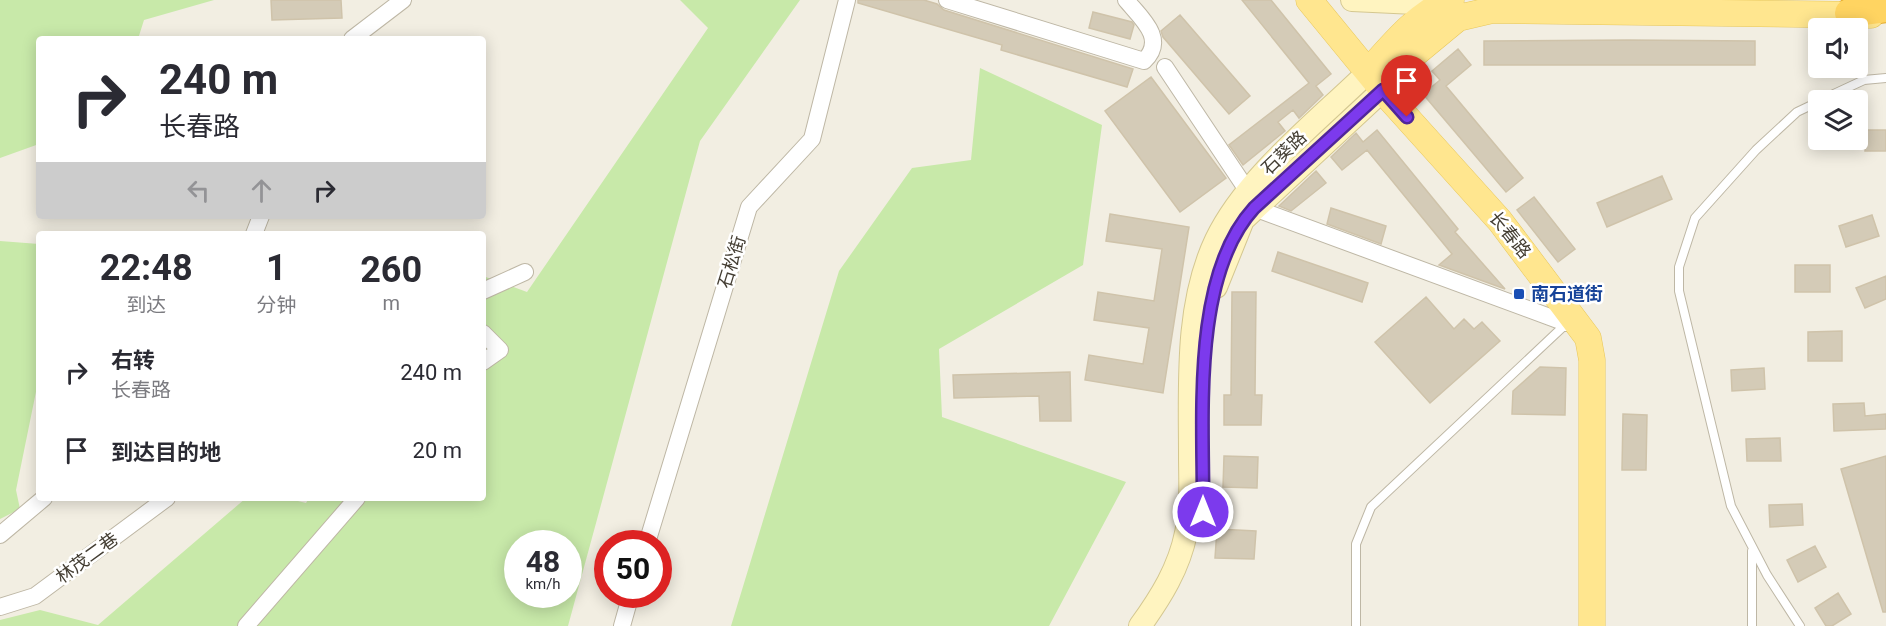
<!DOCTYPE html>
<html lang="zh">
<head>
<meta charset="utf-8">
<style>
	body { margin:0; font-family:Roboto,"Noto Sans SC",sans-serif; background:#f2f2f3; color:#2b2b33; height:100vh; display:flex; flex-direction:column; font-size:22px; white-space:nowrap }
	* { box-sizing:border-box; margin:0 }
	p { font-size:20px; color:#7c7c81 }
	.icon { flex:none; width:33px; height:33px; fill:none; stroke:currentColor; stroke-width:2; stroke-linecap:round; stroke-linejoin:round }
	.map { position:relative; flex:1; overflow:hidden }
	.details { position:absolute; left:36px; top:231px; width:450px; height:270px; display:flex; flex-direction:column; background:#fff; border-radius:6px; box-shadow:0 3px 15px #0003 }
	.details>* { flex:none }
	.banner { position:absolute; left:36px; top:36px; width:450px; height:183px; border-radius:6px; box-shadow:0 3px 15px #0003; background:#fff; color:#2b2b33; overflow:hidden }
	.buttons { position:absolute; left:1808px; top:18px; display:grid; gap:12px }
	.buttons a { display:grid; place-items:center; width:60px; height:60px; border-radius:6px; background:#fff; box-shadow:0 3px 15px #0003; font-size:30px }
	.speed { position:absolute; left:504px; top:530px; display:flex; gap:12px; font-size:30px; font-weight:700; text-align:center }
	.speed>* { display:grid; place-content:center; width:78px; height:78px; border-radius:50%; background:#fff; box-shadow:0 3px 15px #0003; line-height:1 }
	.speed small { font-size:15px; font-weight:400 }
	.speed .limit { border:9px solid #d22; background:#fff; color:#111 }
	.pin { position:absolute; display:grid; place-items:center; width:51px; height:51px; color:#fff; margin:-62px -26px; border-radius:50% 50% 50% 0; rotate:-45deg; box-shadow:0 0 6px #0007 }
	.pin .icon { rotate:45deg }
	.me { position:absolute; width:66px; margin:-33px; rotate:0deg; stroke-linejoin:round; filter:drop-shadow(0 0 4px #0008) }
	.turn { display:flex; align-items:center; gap:21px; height:126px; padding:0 24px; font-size:27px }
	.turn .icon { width:78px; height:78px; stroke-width:2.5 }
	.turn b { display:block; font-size:42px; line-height:51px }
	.lanes { display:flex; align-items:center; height:57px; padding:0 24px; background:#0003; justify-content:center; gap:30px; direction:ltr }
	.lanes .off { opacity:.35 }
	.eta { display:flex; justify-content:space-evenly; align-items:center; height:102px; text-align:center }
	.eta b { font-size:36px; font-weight:700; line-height:42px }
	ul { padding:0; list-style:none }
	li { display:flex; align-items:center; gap:18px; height:78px; padding:0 24px }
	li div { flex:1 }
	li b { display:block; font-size:22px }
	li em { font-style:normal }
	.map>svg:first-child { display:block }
	.green { fill:#c8e9a9; fill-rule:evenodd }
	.building { fill:#d4cbb7; stroke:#cfc3aa; stroke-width:1.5 }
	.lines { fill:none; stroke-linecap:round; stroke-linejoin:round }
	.lane-casing { stroke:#beb7a5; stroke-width:10 }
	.street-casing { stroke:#beb7a5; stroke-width:18 }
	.secondary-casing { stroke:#d4c790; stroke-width:24 }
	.primary-casing { stroke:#e8c75a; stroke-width:27 }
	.highway-casing { stroke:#e4ab2b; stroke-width:30 }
	.lane { stroke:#fff; stroke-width:8 }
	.street { stroke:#fff; stroke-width:16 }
	.secondary { stroke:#fff4c0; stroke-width:22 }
	.primary { stroke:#ffe68f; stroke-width:26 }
	.highway { stroke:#ffd461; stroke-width:28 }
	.route-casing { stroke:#51269a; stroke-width:15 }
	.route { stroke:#7c3aed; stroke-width:10 }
	.transit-dot { fill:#1a4fb4; stroke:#fff; stroke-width:2 }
	.labels { text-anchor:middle; stroke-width:5; stroke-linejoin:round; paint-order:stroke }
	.street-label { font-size:18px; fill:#443e33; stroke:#fff }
	.transit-label { font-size:18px; font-weight:bold; fill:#164399; stroke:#fff; text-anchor:start }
</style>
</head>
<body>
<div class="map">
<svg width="1886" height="626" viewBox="0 0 1886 626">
	<rect width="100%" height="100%" fill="#f2eee2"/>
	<path class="green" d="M0 0H214L144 20 138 39H39V144L0 158Z
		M680 0H800L700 141 568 626H0V620L40 610 98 625 246 498H286L306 503 309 498H483V276L527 292 708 28ZM518 543H568V594H518Z
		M980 68 1102 125 1083 265 939 349 942 417 1126 482 1049 626H731L839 271 912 168 971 160Z
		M0 241 39 244V377L16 490 20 509 0 519Z"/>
	<path class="building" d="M271 0H341L342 18 272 20Z
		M858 0H924L937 4 944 10 1133 69 1127 87 1001 50 1002 45 858 3Z
		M1242 0H1271L1331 74 1316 86 1323 95 1299 118 1293 110 1278 122 1285 131 1243 165 1229 145 1309 83Z
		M1093 12 1132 22 1134 25 1130 39 1089 28Z
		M1180 15 1250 96 1229 114 1163 37 1161 31Z
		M1628 40 1755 41V65H1484V41Z
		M1458 49 1471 65 1446 86 1523 178 1506 192 1423 94 1440 80 1432 71Z
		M1151 77 1226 178 1180 212 1105 111Z
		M1377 130 1458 229 1455 232 1505 289 1439 265 1452 254 1367 150 1342 170 1331 157 1356 133 1363 142Z
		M1865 130H1886V151H1865Z
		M1316 171 1326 183 1291 211 1279 206Z
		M1662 176 1672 199 1607 227 1597 203Z
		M1534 197 1575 249 1558 262 1517 210Z
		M1331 208 1386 226 1381 244 1327 224Z
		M1110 214 1189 227 1163 393 1085 380 1089 355 1143 364 1149 328 1094 320 1098 292 1154 301 1162 249 1106 241Z
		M1872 215 1879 236 1846 247 1839 226Z
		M1278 252 1368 283 1362 302 1272 271Z
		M1795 265H1830V292H1795Z
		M1886 276V299L1865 308 1856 288Z
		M1232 292H1256L1255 395H1262L1261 425H1224V395H1231Z
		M1426 297 1454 329 1464 319 1474 329 1482 322 1500 341 1430 403 1375 342Z
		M1842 331V361H1808V332Z
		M1540 367 1566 368 1565 415 1512 414 1513 391Z
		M1764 368 1765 389 1732 391 1731 370Z
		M1070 372 1071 421H1040L1039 396 954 398 953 375Z
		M1864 403 1865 416 1886 414V429L1834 431 1833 404Z
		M1623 414 1647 415 1646 470H1622Z
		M1780 438 1781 461H1747L1746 439Z
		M1224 456 1258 457 1257 488 1223 487Z
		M1886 456V612H1883L1841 469Z
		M1802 504 1803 525 1770 527 1769 505Z
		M1217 529 1256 531 1254 559 1215 558Z
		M1815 546 1826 567 1798 582 1787 560Z
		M1838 593 1851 614 1832 626H1826L1815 608Z"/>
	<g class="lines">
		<defs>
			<path id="lane" d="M1821 100 1864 80 1886 78
				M1356 626V544L1371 507 1567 323
				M1752 626V551
				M1800 626 1767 575 1731 506 1679 291V267L1695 218 1756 150 1797 112 1818 102"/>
			<path id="street" d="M947 0 1144 61C1167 39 1141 18 1126 0
				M352 39 403 0
				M1165 67 1247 190 1254 208 1566 323
				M254 234 261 216
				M483 291 525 272
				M483 333 500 350 483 362
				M0 535 44 498
				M647 543 749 207 812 139 847 0
				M0 607 35 596 167 498
				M246 626 357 498
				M622 626 631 594"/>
			<path id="secondary" d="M1352 0 1415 3 1429 0
				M1216 287 1243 220 1383 90
				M1140 626C1161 597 1179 568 1186 533 1192 508 1190 481 1190 456 1190 385 1185 305 1216 240 1246 177 1318 121 1368 72"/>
			<path id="primary" d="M1309 0 1391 100 1500 221 1588 338 1592 360V626
				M1368 72C1392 45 1418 13 1451 0
				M1383 90 1406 61 1458 18 1492 10 1871 15"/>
			<path id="highway" d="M1849 13 1886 8"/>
		</defs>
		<use href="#lane" class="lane-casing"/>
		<use href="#street" class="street-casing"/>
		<use href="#secondary" class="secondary-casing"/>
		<use href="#primary" class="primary-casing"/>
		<use href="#highway" class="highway-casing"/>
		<use href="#lane" class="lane"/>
		<use href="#street" class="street"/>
		<use href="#secondary" class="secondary"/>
		<use href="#primary" class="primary"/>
		<use href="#highway" class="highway"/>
	</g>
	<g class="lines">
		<defs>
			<path id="route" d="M1203 512C1204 423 1190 278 1254 208L1383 90 1407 117"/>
		</defs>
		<use href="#route" class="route-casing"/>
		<use href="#route" class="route"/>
	</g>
	<rect class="transit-dot" x="1513" y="288" width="12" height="12" rx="3"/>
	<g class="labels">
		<g class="street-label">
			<text transform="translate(1284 153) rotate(-44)" y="6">石葵路</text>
			<text transform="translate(1510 235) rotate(51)" y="6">长春路</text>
			<text transform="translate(732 262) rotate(-73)" y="6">石松街</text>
			<text transform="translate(87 558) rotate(-36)" y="6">林茂二巷</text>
		</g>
		<g class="transit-label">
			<text x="1531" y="300">南石道街</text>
		</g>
	</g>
</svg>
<div class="buttons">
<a><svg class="icon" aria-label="sound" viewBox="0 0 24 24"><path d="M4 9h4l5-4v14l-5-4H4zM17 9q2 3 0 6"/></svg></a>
<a><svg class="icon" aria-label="layers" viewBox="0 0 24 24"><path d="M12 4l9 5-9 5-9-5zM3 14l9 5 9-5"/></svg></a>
</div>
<div class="speed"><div>48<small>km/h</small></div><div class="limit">50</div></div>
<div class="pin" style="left:1407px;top:117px;background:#d93025"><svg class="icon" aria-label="arrive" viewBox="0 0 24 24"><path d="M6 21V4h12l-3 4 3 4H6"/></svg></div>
<svg class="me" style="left:1203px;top:512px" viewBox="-20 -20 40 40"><circle r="17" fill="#7c3aed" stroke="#fff" stroke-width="3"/><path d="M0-11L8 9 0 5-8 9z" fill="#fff"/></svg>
<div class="banner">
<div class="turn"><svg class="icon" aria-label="right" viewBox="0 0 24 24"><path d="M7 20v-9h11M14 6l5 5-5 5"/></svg><div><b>240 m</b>长春路</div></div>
<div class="lanes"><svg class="icon off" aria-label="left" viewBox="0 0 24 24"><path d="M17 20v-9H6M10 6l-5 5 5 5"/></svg><svg class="icon off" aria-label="ahead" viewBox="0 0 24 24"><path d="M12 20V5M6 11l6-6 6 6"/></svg><svg class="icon" aria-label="right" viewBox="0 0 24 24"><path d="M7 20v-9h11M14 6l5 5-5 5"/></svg></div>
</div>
<section class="details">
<div class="eta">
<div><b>22:48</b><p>到达</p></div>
<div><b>1</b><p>分钟</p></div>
<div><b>260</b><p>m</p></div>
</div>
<ul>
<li><svg class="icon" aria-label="right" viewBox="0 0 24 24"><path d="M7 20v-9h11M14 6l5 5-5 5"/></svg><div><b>右转</b><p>长春路</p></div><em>240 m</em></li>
<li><svg class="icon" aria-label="arrive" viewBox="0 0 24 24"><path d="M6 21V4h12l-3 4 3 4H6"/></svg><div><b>到达目的地</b></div><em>20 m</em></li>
</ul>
</section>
</div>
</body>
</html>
